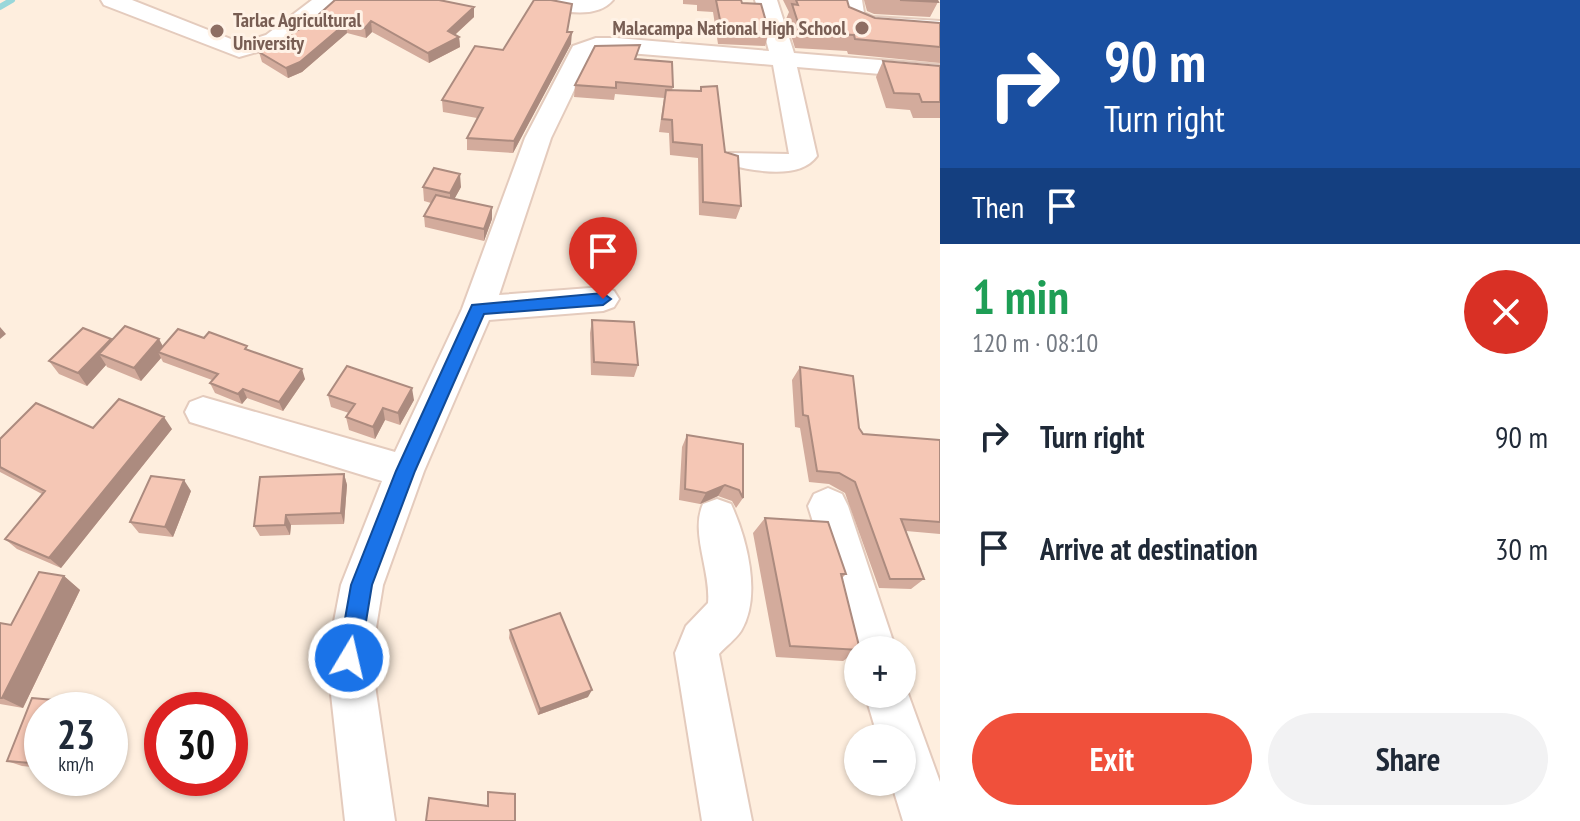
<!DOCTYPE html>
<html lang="en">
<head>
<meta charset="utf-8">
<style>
	body { margin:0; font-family:"PT Sans Narrow",sans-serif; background:#f2f2f3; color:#1f2937; height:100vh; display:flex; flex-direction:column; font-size:30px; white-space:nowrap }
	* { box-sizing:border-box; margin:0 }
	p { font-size:26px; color:#747a83 }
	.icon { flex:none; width:44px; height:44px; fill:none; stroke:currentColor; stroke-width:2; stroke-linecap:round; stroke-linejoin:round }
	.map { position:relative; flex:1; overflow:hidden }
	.details { display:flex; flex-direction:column; background:#fff; width:640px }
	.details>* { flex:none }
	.hud { background:#1a4fa0; color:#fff; overflow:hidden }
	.tools { position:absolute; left:844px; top:636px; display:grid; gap:16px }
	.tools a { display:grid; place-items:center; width:72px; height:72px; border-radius:50%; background:#fff; box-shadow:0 2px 6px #0004; font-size:40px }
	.speed { position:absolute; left:24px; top:692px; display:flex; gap:16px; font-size:40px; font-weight:700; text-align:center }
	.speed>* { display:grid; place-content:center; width:104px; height:104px; border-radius:50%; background:#fff; box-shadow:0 2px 6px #0004; line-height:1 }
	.speed small { font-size:20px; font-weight:400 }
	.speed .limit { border:12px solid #d22; background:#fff; color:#111 }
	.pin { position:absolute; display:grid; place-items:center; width:68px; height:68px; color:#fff; margin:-82px -34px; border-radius:50% 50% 50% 0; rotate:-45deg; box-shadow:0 0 8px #0007 }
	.pin .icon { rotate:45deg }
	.me { position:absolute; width:88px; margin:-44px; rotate:9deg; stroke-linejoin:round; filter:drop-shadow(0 0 6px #0008) }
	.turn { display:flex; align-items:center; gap:28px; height:168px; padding:0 32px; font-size:36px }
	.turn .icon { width:104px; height:104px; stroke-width:2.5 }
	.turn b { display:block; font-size:56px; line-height:68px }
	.then { display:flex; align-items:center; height:76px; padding:0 32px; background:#0003; gap:16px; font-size:30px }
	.round { display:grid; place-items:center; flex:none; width:84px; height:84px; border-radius:42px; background:#f2f2f3 }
	.headline { display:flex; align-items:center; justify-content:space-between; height:136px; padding:0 32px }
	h1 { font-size:48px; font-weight:700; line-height:60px; color:#1e9e55 }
	.button { display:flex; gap:16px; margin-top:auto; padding:16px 32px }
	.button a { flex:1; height:92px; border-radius:48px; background:#f0503b; color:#fff; font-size:32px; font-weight:700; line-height:92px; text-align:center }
	.button a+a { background:#f2f2f3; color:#1f2937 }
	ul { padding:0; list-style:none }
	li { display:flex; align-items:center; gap:24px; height:112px; padding:0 32px }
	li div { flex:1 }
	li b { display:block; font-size:30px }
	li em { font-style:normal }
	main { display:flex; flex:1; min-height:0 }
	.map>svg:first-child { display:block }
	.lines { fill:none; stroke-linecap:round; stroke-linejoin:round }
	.stream { stroke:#98d7da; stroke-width:6 }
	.minor-casing { stroke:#e4cbbd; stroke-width:4 }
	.minor { fill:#fff; fill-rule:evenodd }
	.wall { fill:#d3ab9c }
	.shaded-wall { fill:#ac8b7f }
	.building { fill:#f5c7b5; stroke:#ac8b7f; stroke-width:2 }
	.route { fill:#1a73e8; stroke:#114b97; stroke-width:2 }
	.education-dot { fill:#8d6e63; stroke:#fff2e6; stroke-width:3 }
	.labels { text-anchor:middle; stroke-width:6; stroke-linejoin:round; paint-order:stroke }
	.far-education-label { font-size:20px; font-weight:bold; fill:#785e54; stroke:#fff2e6; text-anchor:start }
</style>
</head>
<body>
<main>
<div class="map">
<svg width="940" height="821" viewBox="0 0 940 821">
	<rect width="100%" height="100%" fill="#feeede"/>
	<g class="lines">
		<path class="stream" d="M0 7 12 0"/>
		<defs>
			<path id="minor" d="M101 0H132L241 43 266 35 312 0H336L282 45 239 57 104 5Z
				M542 0H613C597 19 564 12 543 7Z
				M755 0H777L794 53 940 65V79L797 67 817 156C800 180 755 171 729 165L725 159 729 153 789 154 773 65 617 52 591 55 551 138 499 295 603 287 614 291 619 299 614 307 603 311 489 320 424 471 383 585 371 658 395 821H345L327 658 341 585 382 481 190 422 185 412 190 402 203 397 395 452 462 309 525 138 573 46 596 38H617L769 51Z
				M840 0H862L864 13 873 17 940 21V35L868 30 846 21Z
				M828 488 842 494 848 506 896 650H858V665L808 506 814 494Z
				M717 499 731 504C747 539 762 596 741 631 735 640 726 646 719 654L752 821H702L675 653 686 626 708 603C711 571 690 533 703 504Z
				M902 677 940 782V821H903L891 782H902V738H878L865 694H902Z"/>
		</defs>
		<use href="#minor" class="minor-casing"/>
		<use href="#minor" class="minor"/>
	</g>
	<path class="wall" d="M413 0 474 17 455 35 459 37 460 47 429 63 372 32 366 38 347 33 302 72 288 78 262 62 259 52Z
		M683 0H741L742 3 769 32 765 46 718 44 713 12 697 11V5L683 4Z
		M783 0H847L849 7 875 18 940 23V63L848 54 847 51 795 48 786 19 789 12Z
		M864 0H937L938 2 930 17 874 14 867 11Z
		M568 32 571 44 513 153 467 150V138L477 118 443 112 442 100 503 50Z
		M637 59 673 87 672 90 700 91 701 87 725 152 741 206 736 219 699 215 698 158 670 155 669 133 659 132 664 98 615 94 614 100 574 97 575 85Z
		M883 61 940 66V118H913L910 110 886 108 876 77Z
		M423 187H461L454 199 492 207V219L484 241 425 227 424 216 431 203 424 201Z
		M592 320 638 365 634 377 591 375 590 333Z
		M204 338 249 351 305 379 283 411 247 398 242 404 215 393 210 383 212 380 163 362 161 358 141 381 107 367 106 365 87 386 59 374 49 361 112 341 163 346Z
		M800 367 863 434 940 440V534L906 531 924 579 911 589 879 588 845 493 829 484 809 482 800 428 795 427 792 380Z
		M328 395 414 400 400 425 385 420 375 439 349 430 346 417 349 413 331 407Z
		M93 428 172 429 61 568 17 549 5 539 42 494 0 472V439Z
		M687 435 743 444V498L736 508 732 501 718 496 700 504 679 500 682 447Z
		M344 474 347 485 344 524 291 525 290 535 260 536 254 526Z
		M191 491 173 537 139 533 130 522Z
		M765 518 846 574 842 578 858 651 843 661 776 657 753 533Z
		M64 576 80 590 23 708 0 704V623L11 625Z
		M510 630 588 697 538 715 509 638Z
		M32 698 86 703 98 709 42 710V768L22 766 7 761Z"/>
	<path class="shaded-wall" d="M474 7V17L448 41V31Z
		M371 21 372 32 366 38 365 28Z
		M346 23 347 33 302 72 288 78 286 68Z
		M572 32 571 44 513 153 514 141Z
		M459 37 460 47 429 63 428 53Z
		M460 174 461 187 450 207V193Z
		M492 207V219L484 241V229Z
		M0 327 6 334 0 339Z
		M111 339 119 352 99 354 106 365 87 386 78 373Z
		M159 339 166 352H158L161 358 141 381 134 368Z
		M302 369 305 379 283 411 279 402Z
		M412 388 414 400 400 425 398 413Z
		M243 389 247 398 242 404 238 394Z
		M383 408 385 420 375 439 373 427Z
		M164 417 172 429 61 568 49 558Z
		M344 474 347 485 344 524 341 513Z
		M184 480 191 491 173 537 165 527Z
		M725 485 718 496 700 504 706 493Z
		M286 515 291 525 290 535 285 525Z
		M64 576 80 590 23 708 2 698Z
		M592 690 588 697 538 715 540 709Z
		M86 703 98 709V710H84Z"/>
	<path class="building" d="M335 0H439L474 7 448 31 459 37 428 53 371 21 365 28 346 23 300 62 286 68 259 52 307 25Z
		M534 0H551L572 4 567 32H572L514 141 467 138 483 108 442 100 475 46 503 50Z
		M716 0H741L742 3 761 4 769 32 722 30Z
		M796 0H847L849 7 875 18 940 23V47L855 39 854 35 801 32 792 4 798 5Z
		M900 0H937L938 2Z
		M640 45 635 59 672 62 673 87 616 82V88L575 85 595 46Z
		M883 61 940 66V102H922L919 94 894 93Z
		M717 86 725 152 738 156 741 206 703 202 702 145 673 142 672 120 662 119 666 90 701 91V87Z
		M434 168 460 174 450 193 423 187Z
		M436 195 492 207 484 229 424 216Z
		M592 320 634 322 638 365 594 362Z
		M125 326 159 339 134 368 99 354Z
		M83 328 111 339 78 373 49 361Z
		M178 329 204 338 209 332 247 346 245 349 302 369 279 402 243 389 238 394 210 383 218 374 158 352Z
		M347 366 412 388 398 413 383 408 373 427 346 417 355 404 328 395Z
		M800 367 853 376 859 428 863 434 940 440V522L901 519 924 579H890L855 482 839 473 817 471 808 416 803 415Z
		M119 399 164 417 49 558 5 539 45 491 0 467V439L36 403 93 428Z
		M687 435 743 444V498L739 490 725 485 706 493 685 489Z
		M344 474 341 513 286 515 285 525 254 526 260 477Z
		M151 476 184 480 165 527 130 522Z
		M765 518 828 522 846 574H841L860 650 790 646Z
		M39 572 64 576 2 698H0V623L11 625Z
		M560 613 592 690 540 709 510 630Z
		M32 698 86 703 84 710H42V764L7 761Z
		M488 792 515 794V821H426L429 798 488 806Z"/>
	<path class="route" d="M603 293 611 299 603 305 484 314 415 471 372 585 360 658 357 666 349 669 341 666 338 658 351 585 396 471 472 305Z"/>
	<g class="education-dot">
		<circle cx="862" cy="28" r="8"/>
		<circle cx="217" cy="31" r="8"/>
	</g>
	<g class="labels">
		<g class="far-education-label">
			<text x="233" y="27">Tarlac Agricultural<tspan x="233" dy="23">University</tspan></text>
			<text x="846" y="35" text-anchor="end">Malacampa National High School</text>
		</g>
	</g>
</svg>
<div class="tools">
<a>+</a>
<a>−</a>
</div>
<div class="speed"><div>23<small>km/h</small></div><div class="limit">30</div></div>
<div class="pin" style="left:603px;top:299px;background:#d93025"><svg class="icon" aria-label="arrive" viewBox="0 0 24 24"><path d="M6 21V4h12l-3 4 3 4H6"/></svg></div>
<svg class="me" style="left:349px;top:658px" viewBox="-20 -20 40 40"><circle r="17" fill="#1a73e8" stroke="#fff" stroke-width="3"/><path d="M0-11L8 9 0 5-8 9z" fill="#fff"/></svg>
</div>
<section class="details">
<div class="hud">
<div class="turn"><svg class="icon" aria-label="right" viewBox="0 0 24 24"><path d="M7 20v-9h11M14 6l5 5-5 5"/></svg><div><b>90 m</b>Turn right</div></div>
<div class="then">Then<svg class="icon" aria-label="arrive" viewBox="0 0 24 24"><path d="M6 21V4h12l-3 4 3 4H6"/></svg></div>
</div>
<div class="headline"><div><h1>1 min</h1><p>120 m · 08:10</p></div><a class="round" style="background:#d93025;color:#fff"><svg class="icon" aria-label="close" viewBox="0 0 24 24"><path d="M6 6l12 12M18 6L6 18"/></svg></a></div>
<ul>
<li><svg class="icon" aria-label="right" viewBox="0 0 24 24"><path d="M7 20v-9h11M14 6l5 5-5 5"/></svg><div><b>Turn right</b></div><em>90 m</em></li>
<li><svg class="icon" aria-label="arrive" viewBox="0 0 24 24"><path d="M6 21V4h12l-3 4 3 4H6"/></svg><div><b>Arrive at destination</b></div><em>30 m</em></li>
</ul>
<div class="button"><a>Exit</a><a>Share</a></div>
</section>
</main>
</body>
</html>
